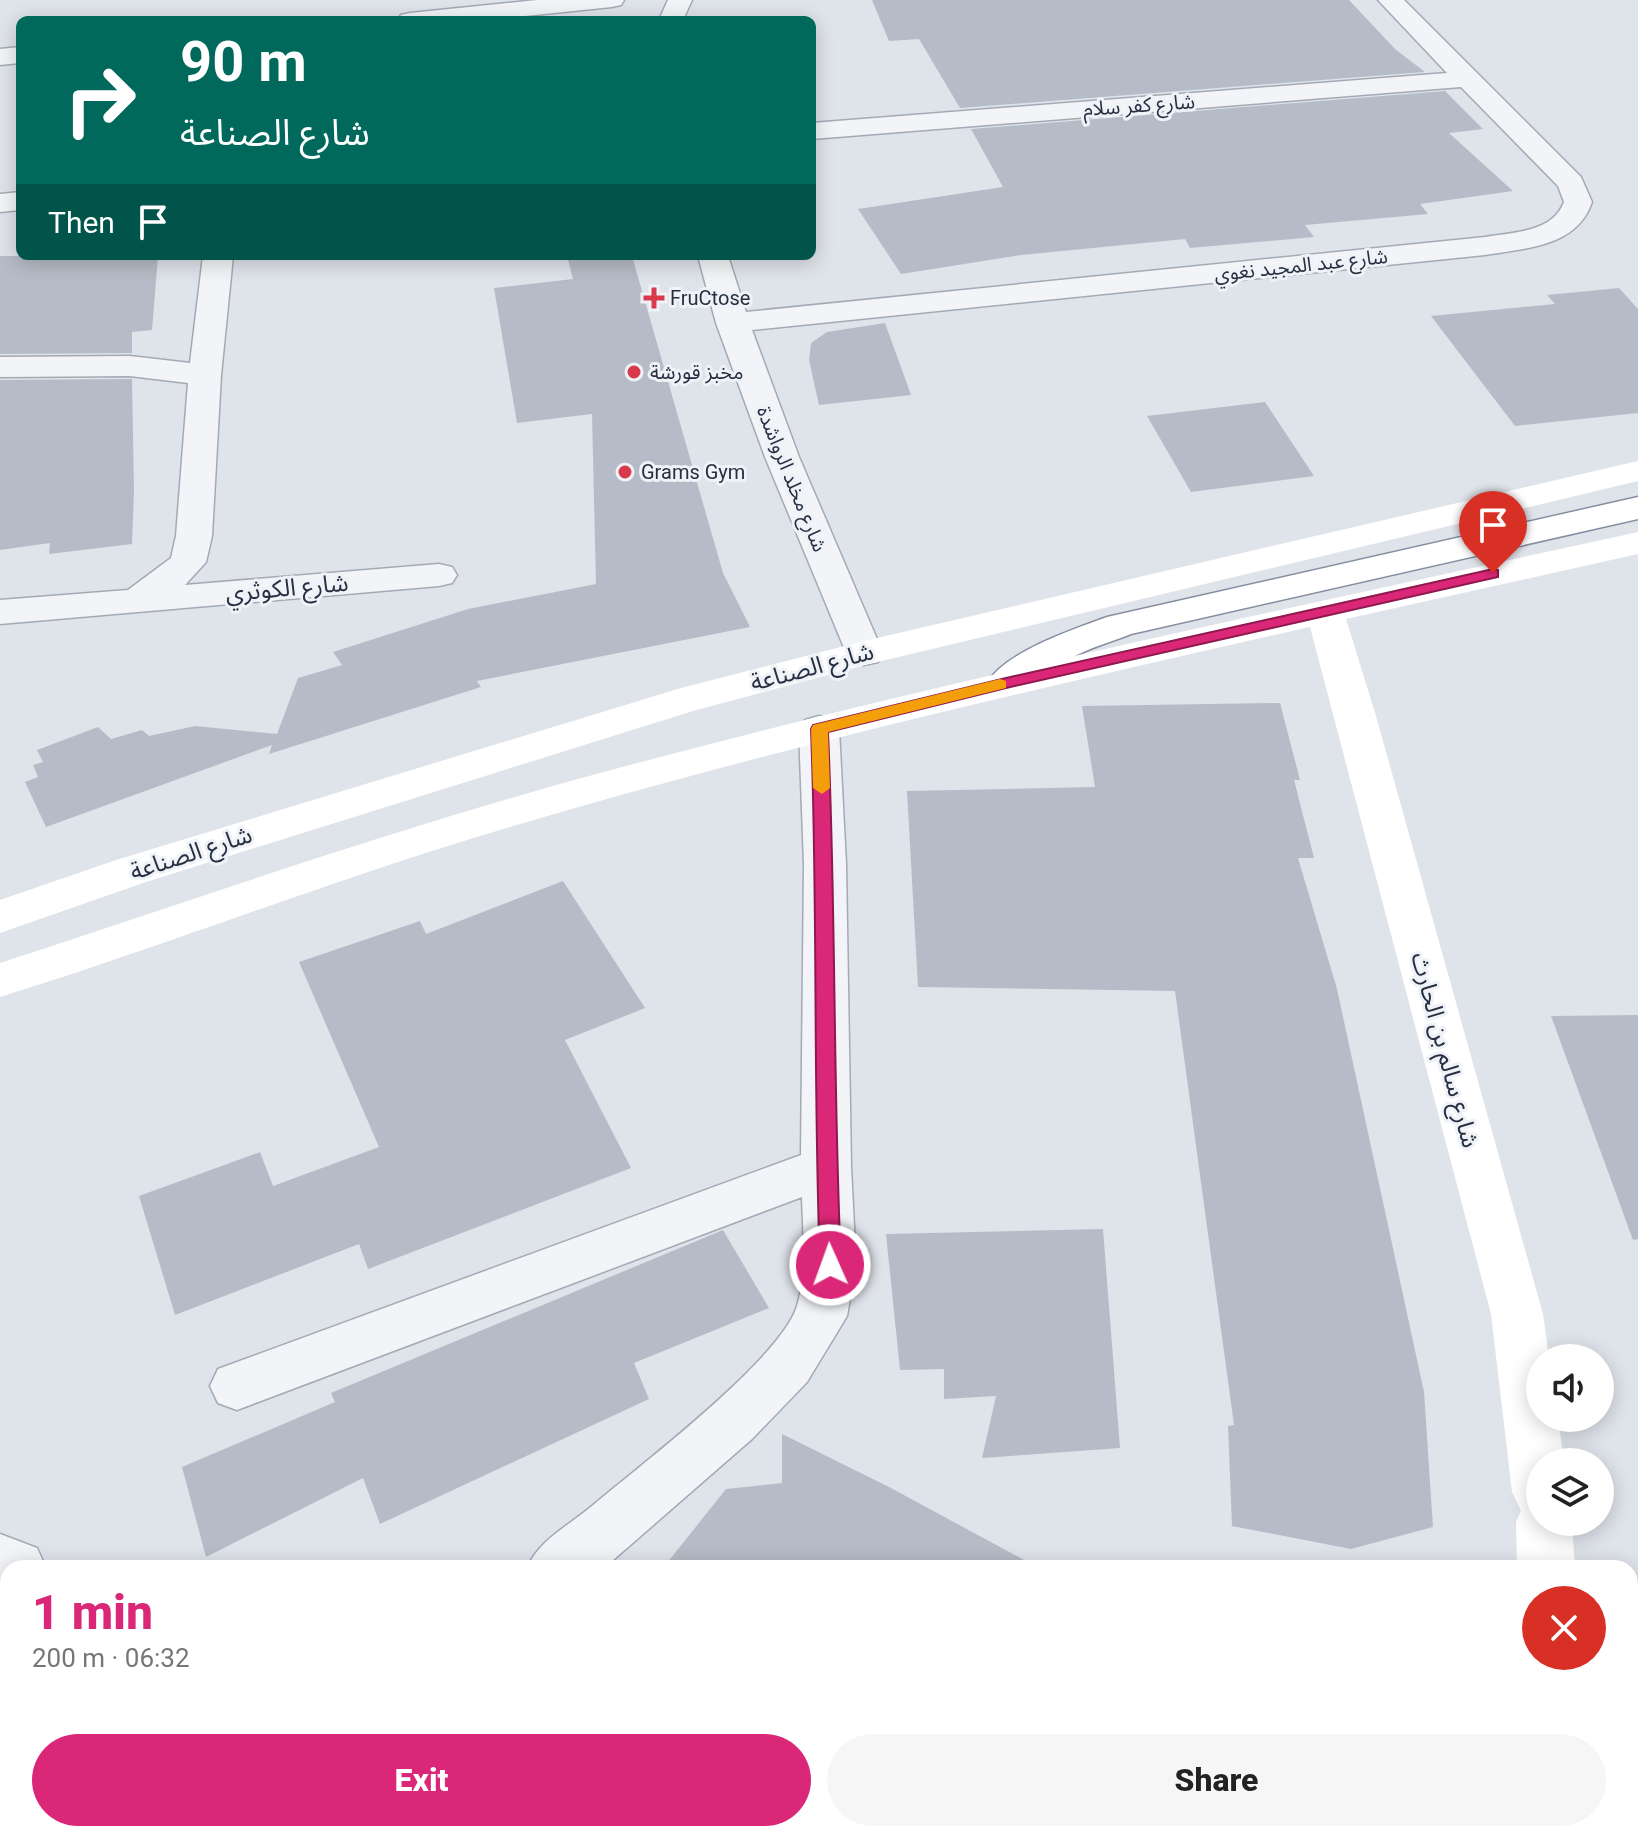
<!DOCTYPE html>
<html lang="en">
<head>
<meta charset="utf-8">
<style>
	body { margin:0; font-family:Roboto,"Noto Sans Arabic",sans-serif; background:#f6f6f6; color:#222; height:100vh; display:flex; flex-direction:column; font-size:30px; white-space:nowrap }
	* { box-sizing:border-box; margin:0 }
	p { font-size:26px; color:#767676 }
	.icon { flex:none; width:44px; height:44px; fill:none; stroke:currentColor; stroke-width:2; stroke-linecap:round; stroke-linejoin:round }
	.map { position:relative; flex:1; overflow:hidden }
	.side { position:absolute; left:0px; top:1560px; width:1638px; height:282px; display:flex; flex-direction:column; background:#fff; border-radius:24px 24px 0 0; box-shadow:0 4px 20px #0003 }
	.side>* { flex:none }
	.guide { position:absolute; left:16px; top:16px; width:800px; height:244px; border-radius:12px; box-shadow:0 4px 20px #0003; background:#00695c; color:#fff; overflow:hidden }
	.tools { position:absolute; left:1526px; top:1344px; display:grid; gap:16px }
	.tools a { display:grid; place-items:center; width:88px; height:88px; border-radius:50%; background:#fff; box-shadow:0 4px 20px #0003; font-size:40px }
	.pin { position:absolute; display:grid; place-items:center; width:68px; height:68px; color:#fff; margin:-82px -34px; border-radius:50% 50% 50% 0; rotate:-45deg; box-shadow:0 0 8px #0007 }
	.pin .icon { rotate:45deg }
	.me { position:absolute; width:88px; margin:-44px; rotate:358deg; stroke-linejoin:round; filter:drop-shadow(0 0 6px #0008) }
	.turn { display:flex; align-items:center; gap:28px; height:168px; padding:0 32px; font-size:36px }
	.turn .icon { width:104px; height:104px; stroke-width:2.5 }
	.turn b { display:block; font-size:56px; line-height:68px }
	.then { display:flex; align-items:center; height:76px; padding:0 32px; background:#0003; gap:16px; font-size:30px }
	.round { display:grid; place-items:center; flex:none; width:84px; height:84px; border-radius:42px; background:#f6f6f6 }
	.headline { display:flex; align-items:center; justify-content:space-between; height:136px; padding:0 32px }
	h1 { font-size:48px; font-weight:800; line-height:60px; color:#db2777 }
	.action { display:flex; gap:16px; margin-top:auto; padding:16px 32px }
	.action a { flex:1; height:92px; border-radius:48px; background:#db2777; color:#fff; font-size:32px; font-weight:800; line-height:92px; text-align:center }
	.action a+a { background:#f6f6f6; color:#222 }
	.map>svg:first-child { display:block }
	.building { fill:#b6bcc7 }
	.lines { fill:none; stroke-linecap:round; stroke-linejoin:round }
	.lane-casing { stroke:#a4aab4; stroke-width:3 }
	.street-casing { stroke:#a4aab4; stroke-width:3 }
	.highway-casing { stroke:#858fa1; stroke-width:3 }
	.lane { fill:#f2f4f7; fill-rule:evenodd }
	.street { fill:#f2f4f7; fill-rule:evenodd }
	.secondary { fill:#fff; fill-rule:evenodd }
	.highway { fill:#fff; fill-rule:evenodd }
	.route { fill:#db2777; stroke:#8e194d; stroke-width:2 }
	.slow { fill:#f59e0b }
	.poi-dot { fill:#d9394c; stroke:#eff2f7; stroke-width:3 }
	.labels { text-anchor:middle; stroke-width:6; stroke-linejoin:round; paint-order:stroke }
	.far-street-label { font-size:20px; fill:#263042; stroke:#eff2f7 }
	.far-poi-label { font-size:20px; fill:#263042; stroke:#eff2f7; text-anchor:start }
	.street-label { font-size:24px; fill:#263042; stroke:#eff2f7 }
</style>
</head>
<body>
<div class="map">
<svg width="1638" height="1841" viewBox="0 0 1638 1841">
	<rect width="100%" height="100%" fill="#dfe3ea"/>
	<path class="building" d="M872 0H1349L1395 49 1425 72 960 108 919 39 889 41Z
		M1445 91 1483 129 1449 133 1513 191 1420 204 1428 214 1305 225 1314 237 1190 248 1185 239 1021 255 901 274 858 209 1003 187 971 129Z
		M0 256H158L152 330 132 332V353L0 354Z
		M567 256H632L723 573 750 627 477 681 481 687 269 754 272 745 46 827 25 782 38 777 33 765 43 762 37 750 98 727 111 739 142 730 149 736 195 726 277 734 298 678 342 665 333 652 468 609 596 584 592 414 517 423 494 288 573 279Z
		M1619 288 1638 309V413L1515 426 1431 316 1555 304 1547 295Z
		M885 323 911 395 819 405 809 360 811 343 827 332Z
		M132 379 134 492 132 544 49 554 50 543 0 550V380Z
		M1265 402 1314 476 1191 492 1147 416Z
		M1280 703 1300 780H1294L1314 858H1298L1337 989 1424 1392 1433 1527 1351 1549 1232 1526 1228 1426 1234 1425 1175 991 918 987 907 791 1095 787 1082 706Z
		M563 881 645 1008 565 1040 631 1168 368 1269 359 1244 175 1315 139 1196 260 1152 273 1186 379 1147 299 962 420 921 426 934Z
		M1638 1015V1239L1633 1240 1551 1016Z
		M1103 1229 1120 1448 982 1458 996 1396 944 1399V1369L900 1370 886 1234Z
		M723 1230 769 1308 634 1363 649 1399 380 1524 363 1478 206 1557 182 1467 335 1402 331 1393Z
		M782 1434 889 1487 1039 1568H663L726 1489 782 1483Z"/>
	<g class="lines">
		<defs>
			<path id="lane" d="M81 1834H125L122 1841H78Z"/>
			<path id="street" d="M537 0H624L621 5 612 7 485 20H398L401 15 410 13Z
				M668 0H692L683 20H659Z
				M1378 0H1404L1581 177 1592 202C1577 247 1526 248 1485 255L752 330 799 457 883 653 878 662 864 665 850 662 765 457 716 323 698 256H728L746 312 1485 237C1513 232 1552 233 1564 202L1558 186 1461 87 812 139V123L1447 73Z
				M20 47V63L0 65V49Z
				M20 192V210L0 212V194Z
				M203 256H233L221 375 212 536 206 562 185 585 439 564 452 567 457 575 452 583 439 586 0 624V600L128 590 171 558 176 536 188 383 130 376 0 377V357L130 356 190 363Z
				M819 716 833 720 839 729 846 864 851 1167 856 1265 847 1316 807 1382 752 1439 604 1568H527C539 1540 568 1526 592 1506 638 1467 781 1359 797 1306 807 1271 803 1233 802 1197L237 1410 218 1403 210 1386 218 1369 801 1155 804 864 799 729 805 720Z
				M0 1534 37 1548 46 1568H8V1592L0 1590Z
				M1638 1665V1725L1630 1727V1667Z"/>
			<path id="highway" d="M1638 497V519L1131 634C1111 642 1089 648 1071 658 1044 671 1024 701 992 692L987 683C1007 651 1072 630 1107 617Z"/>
		</defs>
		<use href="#lane" class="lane-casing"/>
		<use href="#street" class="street-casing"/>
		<use href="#highway" class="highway-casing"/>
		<use href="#lane" class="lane"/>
		<use href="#street" class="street"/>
		<path class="secondary" d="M1638 461V481L865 665 693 711 146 882 0 933V900L116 860 681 688 864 641Z
			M1638 532V554L1346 619 1376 716 1543 1314 1549 1358H1540V1418H1558L1564 1462H1540V1522H1572L1575 1568H1517L1516 1522 1521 1511 1512 1492 1491 1314 1310 627C1032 690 753 753 480 836 319 885 161 947 0 997V963C208 895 414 822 626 766 960 677 1300 606 1638 532Z
			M1533 1834H1597L1598 1841H1534Z"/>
		<use href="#highway" class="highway"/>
	</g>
	<path class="route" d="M1493 569 1498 570V577L1006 688 828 732C836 910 833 1088 841 1265L838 1272 830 1274 823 1272 820 1265C813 1086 818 908 811 729L813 725 1006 678Z"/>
	<path class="slow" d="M1000 679 1006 681V688L828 732 830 788 822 794 813 788 811 729 813 725Z"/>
	<g class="poi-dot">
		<path d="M650 286h8v8h8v8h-8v8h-8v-8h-8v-8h8z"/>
		<circle cx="634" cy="372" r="8"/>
		<circle cx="625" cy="472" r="8"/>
	</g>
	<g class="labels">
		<g class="far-street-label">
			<text transform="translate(1139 105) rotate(-4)" y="7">شارع كفر سلام</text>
			<text transform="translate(1301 265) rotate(-6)" y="7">شارع عبد المجيد نغوي</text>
			<text transform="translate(792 479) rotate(68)" y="7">شارع مخلد الرواشدة</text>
		</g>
		<g class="far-poi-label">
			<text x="670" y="305">FruCtose</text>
			<text x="650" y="379">مخبز قورشة</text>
			<text x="641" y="479">Grams Gym</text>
		</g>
		<g class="street-label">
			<text transform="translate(287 588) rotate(-5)" y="8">شارع الكوثري</text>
			<text transform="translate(812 667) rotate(-15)" y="8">شارع الصناعة</text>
			<text transform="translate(191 853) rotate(-18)" y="8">شارع الصناعة</text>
			<text transform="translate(1445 1050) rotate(75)" y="8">شارع سالم بن الحارث</text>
		</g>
	</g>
</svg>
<div class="tools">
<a><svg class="icon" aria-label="sound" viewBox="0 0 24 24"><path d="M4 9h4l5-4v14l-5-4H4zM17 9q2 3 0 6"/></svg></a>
<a><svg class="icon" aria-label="layers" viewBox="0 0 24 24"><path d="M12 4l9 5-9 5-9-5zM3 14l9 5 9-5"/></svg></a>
</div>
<div class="pin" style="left:1493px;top:573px;background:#d93025"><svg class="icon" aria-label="arrive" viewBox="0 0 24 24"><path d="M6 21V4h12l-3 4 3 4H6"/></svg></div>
<svg class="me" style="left:830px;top:1265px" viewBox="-20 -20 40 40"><circle r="17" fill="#db2777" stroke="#fff" stroke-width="3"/><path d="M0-11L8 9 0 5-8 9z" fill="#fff"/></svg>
<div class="guide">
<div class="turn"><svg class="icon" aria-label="right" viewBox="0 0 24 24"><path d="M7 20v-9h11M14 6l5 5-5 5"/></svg><div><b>90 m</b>شارع الصناعة</div></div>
<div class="then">Then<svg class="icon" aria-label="arrive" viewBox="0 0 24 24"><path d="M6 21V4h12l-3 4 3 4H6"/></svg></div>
</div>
<section class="side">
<div class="headline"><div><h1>1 min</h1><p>200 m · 06:32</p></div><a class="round" style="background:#d93025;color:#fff"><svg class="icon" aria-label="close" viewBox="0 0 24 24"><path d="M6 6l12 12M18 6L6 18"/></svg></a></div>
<div class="action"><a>Exit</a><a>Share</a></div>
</section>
</div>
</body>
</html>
